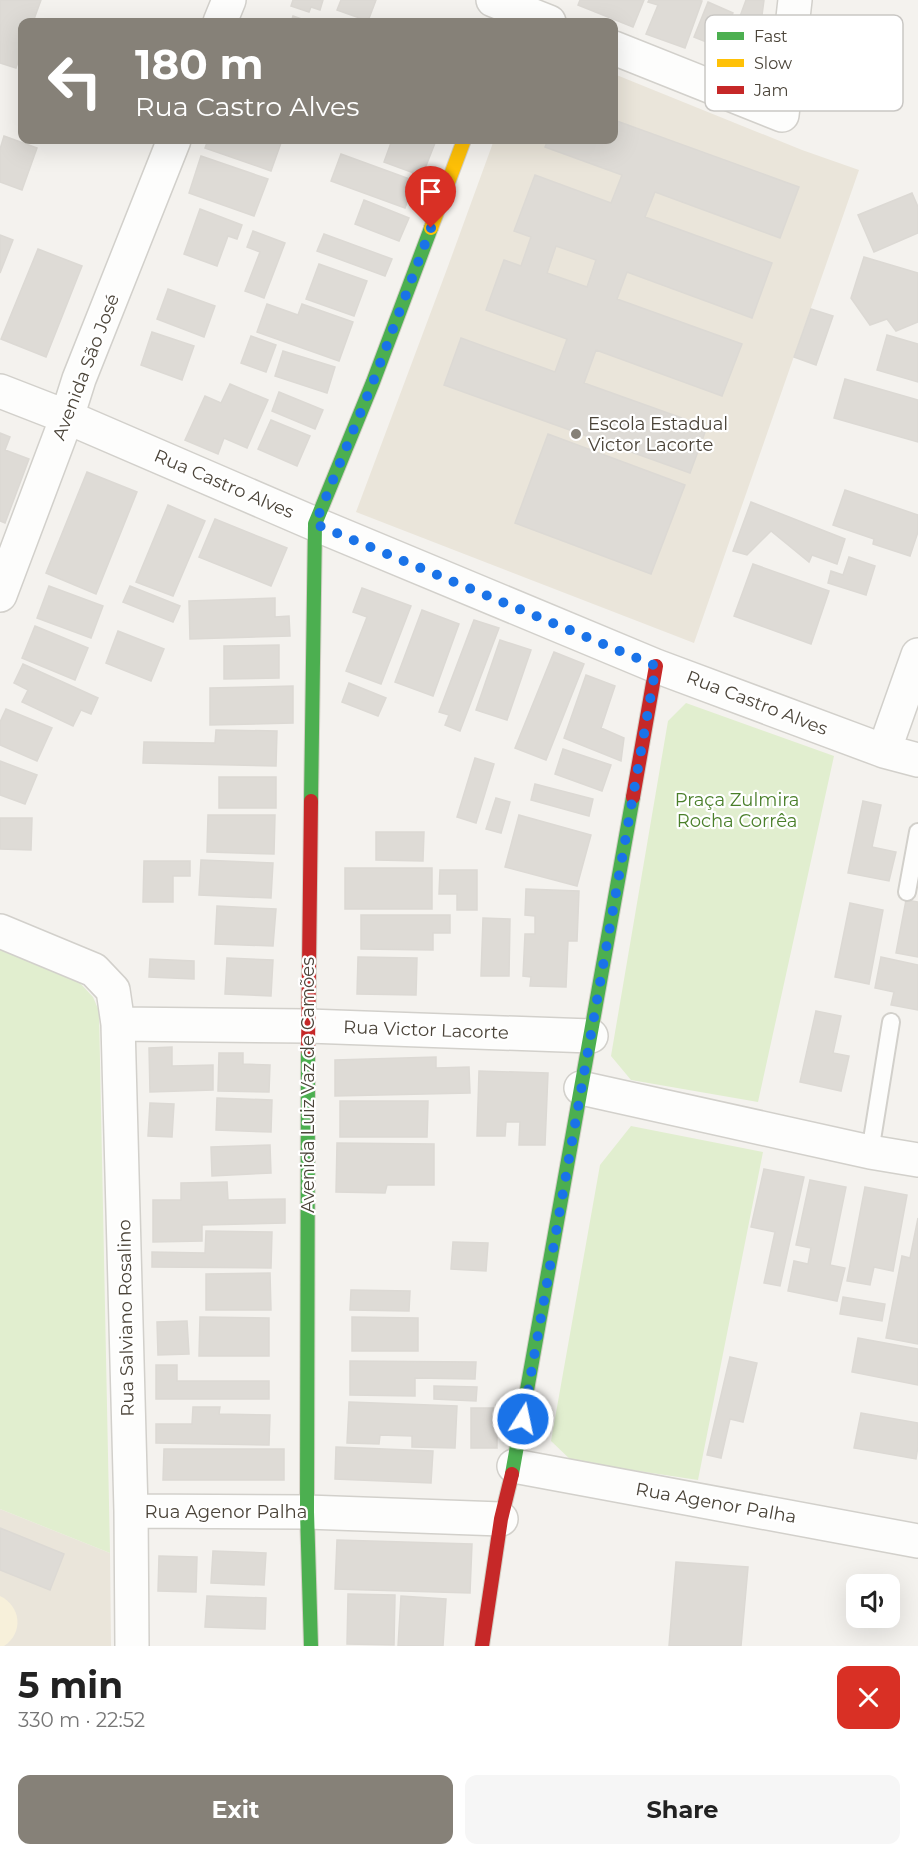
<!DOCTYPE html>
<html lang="en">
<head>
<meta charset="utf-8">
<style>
	body { margin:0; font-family:Montserrat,sans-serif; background:#f6f6f6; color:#222; height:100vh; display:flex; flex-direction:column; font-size:22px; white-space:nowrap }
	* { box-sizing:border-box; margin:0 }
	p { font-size:20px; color:#767676 }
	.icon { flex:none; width:33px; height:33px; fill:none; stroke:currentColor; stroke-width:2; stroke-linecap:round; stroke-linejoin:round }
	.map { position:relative; height:1646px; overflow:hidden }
	.drawer { display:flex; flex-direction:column; background:#fff; flex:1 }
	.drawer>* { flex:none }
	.guide { position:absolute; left:18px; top:18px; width:600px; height:126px; border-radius:12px; box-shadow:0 6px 24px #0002; background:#868178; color:#fff; overflow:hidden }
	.tools { position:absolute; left:846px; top:1574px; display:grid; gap:12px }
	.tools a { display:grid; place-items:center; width:54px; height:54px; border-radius:12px; background:#fff; box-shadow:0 6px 24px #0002; font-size:30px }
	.pin { position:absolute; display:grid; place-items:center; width:51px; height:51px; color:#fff; margin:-62px -26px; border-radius:50% 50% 50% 0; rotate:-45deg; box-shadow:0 0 6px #0007 }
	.pin .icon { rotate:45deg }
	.me { position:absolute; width:66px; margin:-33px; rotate:10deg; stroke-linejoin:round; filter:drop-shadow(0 0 4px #0008) }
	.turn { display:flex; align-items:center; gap:21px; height:126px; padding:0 18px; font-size:27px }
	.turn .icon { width:78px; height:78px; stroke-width:2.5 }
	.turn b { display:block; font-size:42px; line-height:51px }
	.round { display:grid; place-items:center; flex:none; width:63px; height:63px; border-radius:12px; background:#f6f6f6 }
	.summary { display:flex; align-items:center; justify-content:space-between; height:102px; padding:0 18px }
	h1 { font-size:36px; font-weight:700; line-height:45px }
	.primary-button { display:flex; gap:12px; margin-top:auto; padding:12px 18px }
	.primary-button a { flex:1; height:69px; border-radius:12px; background:#868178; color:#fff; font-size:24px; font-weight:700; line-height:69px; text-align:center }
	.primary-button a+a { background:#f6f6f6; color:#222 }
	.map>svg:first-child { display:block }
	.education { fill:#eae5da }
	.green { fill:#e1eecf }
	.sand { fill:#f7f0da }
	.building { fill:#dedbd6; stroke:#dcd9d4; stroke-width:1.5; fill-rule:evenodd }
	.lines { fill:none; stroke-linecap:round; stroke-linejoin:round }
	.lane-casing { stroke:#d2d0cb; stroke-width:20 }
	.street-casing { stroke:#d2d0cb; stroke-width:36 }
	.fast-casing { stroke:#d3cfc5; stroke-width:16 }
	.slow-casing { stroke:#d3cfc5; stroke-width:16 }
	.jam-casing { stroke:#d3cfc5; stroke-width:16 }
	.lane { stroke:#fdfdfc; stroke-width:16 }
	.street { stroke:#fdfdfc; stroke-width:33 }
	.fast { stroke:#4caf50; stroke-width:14 }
	.slow { stroke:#ffc107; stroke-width:14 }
	.jam { stroke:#c62828; stroke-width:14 }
	.route { stroke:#1a73e8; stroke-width:10; stroke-dasharray:0 18 }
	.poi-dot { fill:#868178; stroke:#fff; stroke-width:2 }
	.labels { text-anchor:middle; stroke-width:4.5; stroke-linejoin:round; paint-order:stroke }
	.street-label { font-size:18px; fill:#4b4439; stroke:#fff }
	.poi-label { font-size:18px; fill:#4b4439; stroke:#fff; text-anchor:start }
	.park-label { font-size:18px; fill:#4a7f2a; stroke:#fff }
	.key { fill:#fff; stroke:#c9c7c4; stroke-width:1.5 }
	.key-label { font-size:16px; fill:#4b4439 }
</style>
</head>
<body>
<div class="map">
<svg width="918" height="1646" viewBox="0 0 918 1646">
	<rect width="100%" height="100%" fill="#f4f2ee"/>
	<path class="education" d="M614 74 802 150 859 170 694 643 356 512 447 269 494 140H614Z
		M0 1509 110 1553 111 1646H0Z"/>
	<path class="green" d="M686 703 834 756 758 1102 631 1080 611 1056 668 721Z
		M0 950 79 982 93 997 99 1011 110 1553 0 1509Z
		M631 1126 763 1152 698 1480 572 1461 551 1441 600 1165Z"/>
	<path class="sand" d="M0 1596C21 1606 24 1633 4 1646H0Z"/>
	<path class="building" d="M0 0H41L33 22H22V50L16 68 0 63Z
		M293 0H323L320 10 311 7 309 12 291 6Z
		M341 0H376L368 21 337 10Z
		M580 0H644L633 27 578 5Z
		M649 0H698L702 1 685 48 646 34 658 5 648 2Z
		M746 0H764L756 61 728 49Z
		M708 2 733 13 719 47 694 37Z
		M293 16 310 22H291Z
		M614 120 799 187 780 238 655 192 645 217 772 263 752 318 627 272 617 299 742 344 722 396 596 350 584 383 707 427 690 473 444 385 461 338 555 372 567 339 486 310 504 260 521 266 531 237 514 231 535 175 611 203 622 175 545 147 548 140H614ZM556 246 596 260 587 287 547 273Z
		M4 136 37 148 22 190 0 182V149Z
		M208 140H282L271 171 205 148Z
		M392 140H425L435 143 422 176 384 162Z
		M341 154 415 181 405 208 331 181Z
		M201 156 268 179 254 216 189 193Z
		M912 193 918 207V233L874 252 858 215Z
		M364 200 409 218 399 241 355 224Z
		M200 209 242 225 237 239 228 236 217 266 184 254Z
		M253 231 285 243 264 298 245 291 260 252 247 247Z
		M324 234 392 259 385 276 317 251Z
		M0 235 13 240 0 273Z
		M38 249 82 266 46 357 1 339Z
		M864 257 918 273V322L896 331 887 319 870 325 851 298Z
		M319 264 367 281 354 316 306 299Z
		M168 289 215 306 204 337 157 319Z
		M267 304 298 315 302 304 353 322 339 361 257 332Z
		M811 309 833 316 816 365 794 357Z
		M152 332 194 346 182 380 141 365Z
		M887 335 918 344V382L877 370Z
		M251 336 276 345 266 372 241 363Z
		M283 351 335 367 327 393 275 376Z
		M845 379 918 400V442L834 418Z
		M230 384 268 400 247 448 224 438 218 454 185 440 205 396 221 403Z
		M279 392 323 410 315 429 272 411Z
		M271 420 310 436 297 466 258 449Z
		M0 433 10 437 5 450 29 459 5 523 0 521Z
		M548 434 685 485 651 574 515 523Z
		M87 472 137 492 96 594 46 573Z
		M845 490 918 515V532L910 556 873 544 874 539 833 525Z
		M751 502 845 539 837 564 812 555 809 562 771 531 747 555 733 551Z
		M168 505 205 521 173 596 136 582Z
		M215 519 287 548 271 586 199 557Z
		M849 557 875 566 866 595 828 583 831 571 843 575Z
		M753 564 829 591 811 644 734 616Z
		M49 586 103 606 91 638 37 618Z
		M130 586 180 606 173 622 123 602Z
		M362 588 411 606 381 684 346 671 367 617 353 612Z
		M275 598V617L289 616 290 636 190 639 189 601Z
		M422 610 459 624 433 696 395 682Z
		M474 620 499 628 460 731 445 725 449 715 439 712Z
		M35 626 88 648 75 680 22 658Z
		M118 631 164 649 151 681 106 663Z
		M500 640 531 650 507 720 476 710Z
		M279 645V678L224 679V646Z
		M554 652 584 664 546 760 515 748Z
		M23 664 98 698 91 714 81 710 73 726 22 702 28 690 14 683Z
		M586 675 615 686 601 728 624 738 621 761 564 738Z
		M349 683 386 698 378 716 342 702Z
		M293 686V723L210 725V688Z
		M6 709 52 728 37 761 0 745V722Z
		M216 730 277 731 276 766 143 763 144 742 215 743Z
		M563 749 611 765 602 791 555 774Z
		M475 758 494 764 476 823 457 817Z
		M0 761 37 775 25 804 0 795Z
		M219 777H276V808H219Z
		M535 784 593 799 589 816 531 800Z
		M496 798 510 802 501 833 486 829Z
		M863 801 881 805 872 847 896 852 889 881 848 873Z
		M208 815H275L274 854 207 852Z
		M519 815 591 835 577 886 505 867Z
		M0 818H32L31 850 0 849Z
		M376 832H424L423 861 376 860Z
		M201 860 273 863 271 898 199 895Z
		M144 861H190V876H173V902H143Z
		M345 868H432V909H345Z
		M440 870H477V910H457V894H439Z
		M526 889 579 891 577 941H568L566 987 530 986 531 977 523 976 525 934H535V916L525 915Z
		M906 900 918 902V957L896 953Z
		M850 903 883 910 869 984 835 977Z
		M217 906 276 909 273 946 215 944Z
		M361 915H450V933H433V950L361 949Z
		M483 918 510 919 509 976H481Z
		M358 957 417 958 416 995 357 994Z
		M881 957 918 965V1010L891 1005 894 992 875 988Z
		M227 958 273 960 271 996 225 994Z
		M150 959 194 961V979L149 977Z
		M816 1011 841 1016 833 1053 849 1056 841 1091 800 1082Z
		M172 1047V1066L213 1065V1090L150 1092 149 1048Z
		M219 1053H243V1064L270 1065 269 1092 218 1091Z
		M436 1057V1068L469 1067 470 1093 335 1096V1060Z
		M479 1071 548 1073 545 1145H519L520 1122H506L505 1136H477Z
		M217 1098 272 1100 271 1132 216 1130Z
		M340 1101H428L427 1137H340Z
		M150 1103 174 1104 172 1137 148 1136Z
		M337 1143 434 1144V1185H387L385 1193 336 1192Z
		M270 1145 271 1173 212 1176 211 1147Z
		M764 1169 804 1177 780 1286 764 1283 775 1232 751 1227Z
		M810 1180 846 1187 830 1265 845 1268 837 1301 788 1291 794 1261 808 1264 811 1248 796 1245Z
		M227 1182 228 1200 285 1199V1223L202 1225V1241L153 1242V1200H181V1183Z
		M865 1187 907 1195 893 1271 874 1267 870 1285 847 1281Z
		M918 1218V1344L886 1338 902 1256 910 1258Z
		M206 1231 272 1232 271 1268 152 1267V1252L205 1253Z
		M453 1242 488 1243 486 1271 451 1269Z
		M270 1273 271 1310H206V1274Z
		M351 1290 410 1291 409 1311 350 1310Z
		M843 1297 885 1304 882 1321 840 1314Z
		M200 1317 269 1318V1356H199Z
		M352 1317 418 1318V1351H352Z
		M187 1321 189 1354 158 1355 157 1322Z
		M858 1338 918 1349V1385L852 1372Z
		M730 1357 757 1363 743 1422 730 1419 721 1458 707 1455Z
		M350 1361 476 1362 475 1379 415 1378V1396L350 1395Z
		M156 1365H177V1381H269V1399H156Z
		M434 1386 477 1387 476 1401 434 1399Z
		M349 1402 457 1406 455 1448 412 1447V1436L380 1435 379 1444 347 1443Z
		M193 1407H220L219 1414 270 1415 269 1445 156 1443V1424H192Z
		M471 1408H497V1448H471Z
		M861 1413 918 1423V1446L916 1459 854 1448Z
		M336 1447 433 1451 431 1483 335 1479Z
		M164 1449H284V1480H163Z
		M0 1528 64 1554 50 1590 0 1570Z
		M337 1540 472 1544 470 1593 335 1589Z
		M213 1551 266 1553 264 1585 211 1583Z
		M159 1556 197 1557 196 1592 158 1591Z
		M676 1562 748 1567 741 1646H669Z
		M348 1594 395 1595 394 1645 347 1644Z
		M207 1596 266 1598 265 1629 205 1627Z
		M401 1596 446 1599 443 1646H398Z"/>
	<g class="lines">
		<defs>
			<path id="lane" d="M907 892 918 832
				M870 1152 891 1022"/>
			<path id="street" d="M493 0 549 22
				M220 22 229 0
				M614 48 782 115 795 0
				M0 391 67 417 315 524 656 666 884 751 918 760
				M0 595 67 417 79 379 174 140
				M884 751 918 655
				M0 931 94 970 113 990 118 1024 131 1511 132 1646
				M118 1024 308 1026 591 1036
				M581 1088 870 1152 918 1160
				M514 1466 918 1541
				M131 1511 307 1512 501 1519"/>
			<path id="fast" d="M311 801 315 524 373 382 431 228
				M308 1050 307 1512 311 1646
				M512 1474 633 797"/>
			<path id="slow" d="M431 228 464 140"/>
			<path id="jam" d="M633 797 656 666
				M308 1050 311 801
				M482 1646 501 1519 512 1474"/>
		</defs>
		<use href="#lane" class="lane-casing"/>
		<use href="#street" class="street-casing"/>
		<use href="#fast" class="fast-casing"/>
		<use href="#slow" class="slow-casing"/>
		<use href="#jam" class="jam-casing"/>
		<use href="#lane" class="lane"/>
		<use href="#street" class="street"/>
		<use href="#fast" class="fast"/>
		<use href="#slow" class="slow"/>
		<use href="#jam" class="jam"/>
	</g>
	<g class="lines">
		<path class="route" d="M431 228 373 382 315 524 656 666 523 1419"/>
	</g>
	<circle class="poi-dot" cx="576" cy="434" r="6"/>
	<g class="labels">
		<g class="street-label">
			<text transform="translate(86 367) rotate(-69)" y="6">Avenida São José</text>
			<text transform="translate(224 484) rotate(23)" y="6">Rua Castro Alves</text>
			<text transform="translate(757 703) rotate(21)" y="6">Rua Castro Alves</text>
			<text transform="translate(426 1030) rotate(2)" y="6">Rua Victor Lacorte</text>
			<text transform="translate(308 1085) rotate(-90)" y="6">Avenida Luiz Vaz de Camões</text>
			<text transform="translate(126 1318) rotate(-91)" y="6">Rua Salviano Rosalino</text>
			<text transform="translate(716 1503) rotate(10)" y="6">Rua Agenor Palha</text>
			<text x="226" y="1518">Rua Agenor Palha</text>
		</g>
		<g class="poi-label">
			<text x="588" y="430">Escola Estadual<tspan x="588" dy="21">Victor Lacorte</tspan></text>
		</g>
		<g class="park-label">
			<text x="737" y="806">Praça Zulmira<tspan x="737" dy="21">Rocha Corrêa</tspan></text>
		</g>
	</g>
	<rect x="705" y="15" width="198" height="96" rx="9" class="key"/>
	<rect x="717" y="32" width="27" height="8" fill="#4caf50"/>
	<rect x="717" y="59" width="27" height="8" fill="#ffc107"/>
	<rect x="717" y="86" width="27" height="8" fill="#c62828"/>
	<g class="key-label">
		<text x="754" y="42">Fast</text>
		<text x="754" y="69">Slow</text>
		<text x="754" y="96">Jam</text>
	</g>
</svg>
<div class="tools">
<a><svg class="icon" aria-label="sound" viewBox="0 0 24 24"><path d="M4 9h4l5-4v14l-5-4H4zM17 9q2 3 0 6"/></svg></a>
</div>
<div class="pin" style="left:431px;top:228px;background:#d93025"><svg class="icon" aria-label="arrive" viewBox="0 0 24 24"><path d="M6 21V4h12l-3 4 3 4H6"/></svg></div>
<svg class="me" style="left:523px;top:1419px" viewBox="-20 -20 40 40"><circle r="17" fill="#1a73e8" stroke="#fff" stroke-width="3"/><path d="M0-11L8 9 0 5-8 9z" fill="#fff"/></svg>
<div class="guide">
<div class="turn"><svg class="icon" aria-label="left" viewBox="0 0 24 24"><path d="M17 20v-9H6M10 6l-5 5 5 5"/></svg><div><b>180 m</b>Rua Castro Alves</div></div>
</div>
</div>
<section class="drawer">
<div class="summary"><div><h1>5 min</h1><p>330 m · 22:52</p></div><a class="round" style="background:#d93025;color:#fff"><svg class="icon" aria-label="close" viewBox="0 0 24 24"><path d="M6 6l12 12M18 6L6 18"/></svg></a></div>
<div class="primary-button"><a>Exit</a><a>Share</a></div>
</section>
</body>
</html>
